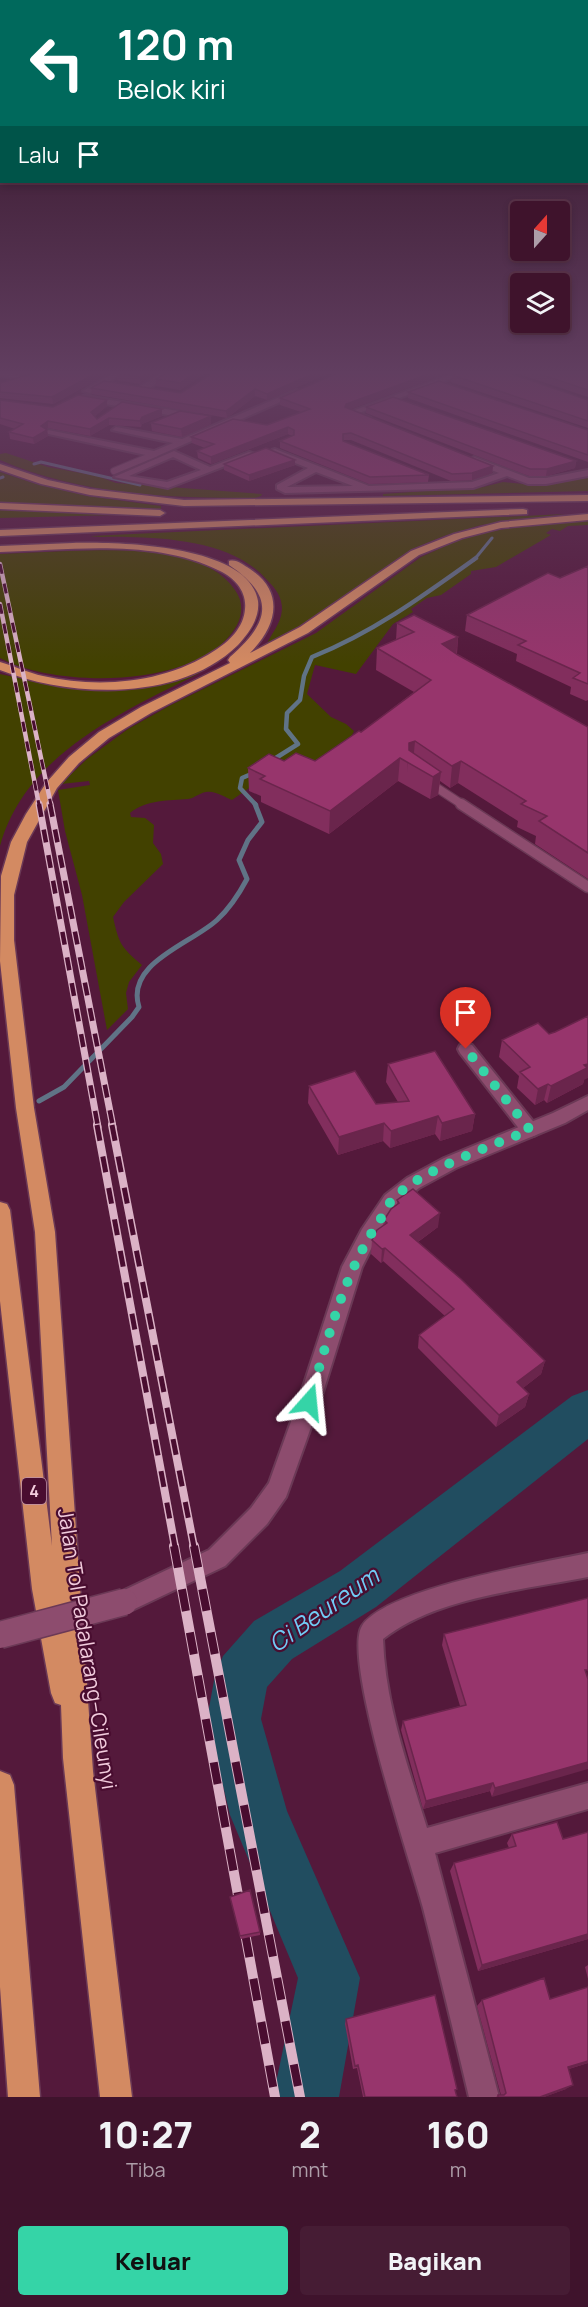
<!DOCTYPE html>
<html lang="id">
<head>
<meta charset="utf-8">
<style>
	body { margin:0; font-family:Manrope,sans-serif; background:#461c34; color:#f1f3f6; height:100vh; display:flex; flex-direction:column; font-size:22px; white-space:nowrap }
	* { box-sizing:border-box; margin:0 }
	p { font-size:20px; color:#ad9ea9 }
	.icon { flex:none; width:33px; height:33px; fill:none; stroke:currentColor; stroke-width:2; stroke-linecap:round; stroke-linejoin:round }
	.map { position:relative; height:2097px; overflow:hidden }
	.sheet { display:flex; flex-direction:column; background:#3f132c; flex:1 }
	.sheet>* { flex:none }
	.top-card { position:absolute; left:0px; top:0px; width:588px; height:183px; box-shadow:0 3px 9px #0003,0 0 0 2px #583248; background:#00695c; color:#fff; overflow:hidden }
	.needle { width:39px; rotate:21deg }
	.controls { position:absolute; left:510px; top:201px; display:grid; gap:12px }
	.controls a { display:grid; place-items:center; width:60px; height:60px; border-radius:6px; background:#3f132c; box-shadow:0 3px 9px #0003,0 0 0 2px #583248; font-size:30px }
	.pin { position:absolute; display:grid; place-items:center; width:51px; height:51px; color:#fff; margin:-62px -26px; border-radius:50% 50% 50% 0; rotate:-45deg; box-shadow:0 0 6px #0007 }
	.pin .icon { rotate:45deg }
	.me { position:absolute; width:66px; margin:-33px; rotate:18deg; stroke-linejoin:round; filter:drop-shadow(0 0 4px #0008) }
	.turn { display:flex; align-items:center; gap:21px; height:126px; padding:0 18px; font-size:27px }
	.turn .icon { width:78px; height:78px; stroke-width:2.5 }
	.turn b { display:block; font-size:42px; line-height:51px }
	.then { display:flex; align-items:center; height:57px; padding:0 18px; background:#0003; gap:12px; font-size:22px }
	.eta { display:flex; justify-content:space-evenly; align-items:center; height:102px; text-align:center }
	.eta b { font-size:36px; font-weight:800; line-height:42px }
	.primary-button { display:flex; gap:12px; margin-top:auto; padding:12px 18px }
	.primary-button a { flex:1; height:69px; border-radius:6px; background:#35d4a7; color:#111; font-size:24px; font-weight:800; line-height:69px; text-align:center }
	.primary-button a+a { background:#461c34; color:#f1f3f6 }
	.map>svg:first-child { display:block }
	.green { fill:#424100 }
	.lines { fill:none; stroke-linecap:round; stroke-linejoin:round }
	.stream-far2 { stroke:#607386; stroke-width:3 }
	.stream-far1 { stroke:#607386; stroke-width:4.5 }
	.stream { stroke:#607386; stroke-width:5 }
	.river { fill:#214d60; fill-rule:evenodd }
	.service-far2-casing { stroke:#6b3956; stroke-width:8 }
	.service-far1-casing { stroke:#6b3956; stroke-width:10 }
	.service-casing { stroke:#6b3956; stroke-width:13 }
	.minor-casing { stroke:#6b3956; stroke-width:4 }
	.tertiary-casing { stroke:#6b3956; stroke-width:4 }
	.motorway-casing { stroke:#6b3956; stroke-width:3 }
	.service-far2 { stroke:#8d4c6e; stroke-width:6 }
	.service-far1 { stroke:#8d4c6e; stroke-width:8 }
	.service { stroke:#8d4c6e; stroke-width:10 }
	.minor { fill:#8d4c6e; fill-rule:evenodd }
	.tertiary { fill:#8d4c6e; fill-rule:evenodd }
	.motorway { fill:#d38a62; fill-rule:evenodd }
	.rail-far3-casing { stroke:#dbb2c6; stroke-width:4.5 }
	.rail-far2-casing { stroke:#dbb2c6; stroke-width:7 }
	.rail-far1-casing { stroke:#dbb2c6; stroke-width:8 }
	.rail-casing { stroke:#dbb2c6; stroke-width:10 }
	.rail-far3 { stroke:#490d30; stroke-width:3; stroke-dasharray:10; stroke-linecap:butt }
	.rail-far2 { stroke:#490d30; stroke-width:4.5; stroke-dasharray:13; stroke-linecap:butt }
	.rail-far1 { stroke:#490d30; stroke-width:5; stroke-dasharray:16; stroke-linecap:butt }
	.rail { stroke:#490d30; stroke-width:8; stroke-dasharray:22; stroke-linecap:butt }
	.tertiary-bridge-casing { stroke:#6b3956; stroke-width:29; stroke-linecap:butt }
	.tertiary-bridge { stroke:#8d4c6e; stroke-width:26 }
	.wall { fill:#822e5d }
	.shaded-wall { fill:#6a254c }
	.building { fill:#97356c; stroke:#6a254c; stroke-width:1.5 }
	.route { stroke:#35d4a7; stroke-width:10; stroke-dasharray:0 18 }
	.labels { text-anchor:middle; stroke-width:4.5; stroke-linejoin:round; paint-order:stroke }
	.shield { fill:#490d30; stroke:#bf93a9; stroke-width:1.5 }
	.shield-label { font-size:16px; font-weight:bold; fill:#f2ccdd }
	.near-street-label { font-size:21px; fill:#f2ccdd; stroke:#490d30 }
	.near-water-label { font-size:24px; font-style:italic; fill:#71ccf5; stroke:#490d30 }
</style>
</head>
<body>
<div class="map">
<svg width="588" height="2097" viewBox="0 0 588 2097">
	<rect width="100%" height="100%" fill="#54193b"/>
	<path class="green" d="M6 453 48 467 97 476 116 483 262 494 261 496 255 498C167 498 82 495 0 460V454Z
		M0 472 33 483 87 496 161 506V510L0 504Z
		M588 478V491L383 496V494L483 487 503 482 533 485Z
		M0 510 116 514 117 515 0 518Z
		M565 514 481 525 444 536 412 549 316 616 266 646C271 633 281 625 282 609 282 597 276 589 268 581 236 543 174 538 127 537 115 536 102 538 90 536Z
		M588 520V525L568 526 560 531 552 529 546 533 551 535 496 567 471 571V574L441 595 427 598 411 609 413 612 393 624 356 674 315 665 307 694 331 717 346 724 354 731 346 747 348 757 268 775 232 800C225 797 214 790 206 792 199 793 195 798 188 799 169 801 147 799 130 813L131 817 145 818 154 825 153 843 161 854 163 864 124 902 113 917C119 944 121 947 142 965L129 982 126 993 128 1009 107 1030 82 895 65 831 58 790 90 785 89 781 61 784 87 759 128 729 169 706 316 633 421 557 457 541 487 532 529 525Z
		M68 551C116 550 205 545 235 590 243 601 243 613 237 625 203 689 56 689 0 658V554Z
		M208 666 198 674C120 713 25 755 0 846V674L66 688 108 689Z"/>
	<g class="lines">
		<path class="stream-far2" d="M34 464 41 462 140 485
			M0 478 3 477
			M474 560 492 538"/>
		<path class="stream-far1" d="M271 761 298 744 286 729 287 713 300 700 304 676 312 657C372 633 423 596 476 558
			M256 772 242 778 240 788 256 805"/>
		<path class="stream" d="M39 1101 64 1087 132 1017 139 1007C125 963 191 944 217 920 229 909 239 894 247 879L239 860 248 840 262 822 255 804"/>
		<path class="river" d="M588 1390V1439L376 1607 292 1659 267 1687 261 1719 287 1811 360 1978 339 2097H273L298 1978 230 1815 207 1719 215 1675 223 1656 254 1621 340 1571 572 1396Z"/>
		<defs>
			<path id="service-far2" d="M114 471 155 454"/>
			<path id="service-far1" d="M428 782 463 805"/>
			<path id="service" d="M461 804 588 887"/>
			<path id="minor" d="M0 371 21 376 33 371H45L22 380 0 375Z
				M117 371H127L90 393 83 391Z
				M165 371H175L145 391H139V387Z
				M460 371H472L359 413 371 418V422H365L347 413Z
				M296 390 303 392 155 457 44 433 48 430 154 451 173 443 112 430 116 427 182 439Z
				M86 396 197 414 201 417 197 420 83 400V396Z
				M275 449 369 486 472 482 499 473 471 462 470 460 474 457 529 478H546L588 470V476L546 484H528L507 476 473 488 285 493 277 489V485L308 468 272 454V450ZM316 472 353 486 287 487Z
				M174 451 210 467 249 452 256 454 168 488 114 477ZM173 457 201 470 167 482 129 476Z
				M466 1043 472 1045 536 1125 539 1130 536 1135 530 1137 524 1135 460 1053 458 1049 460 1045Z
				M588 1553V1577C523 1590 436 1597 383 1639 385 1704 408 1766 427 1828L588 1783V1809L435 1853 499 2097H469C454 2034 439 1970 423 1908 411 1863 342 1658 362 1626 386 1588 542 1563 588 1553Z"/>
			<path id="tertiary" d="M588 1096V1110L565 1123 456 1168 419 1188 399 1205 376 1239 362 1267 320 1402 286 1497 267 1524 225 1566 124 1614 116 1610 112 1602 116 1594 209 1550 251 1508 269 1483 298 1402 342 1267 362 1229 385 1195 407 1178 444 1158 553 1113Z"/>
			<path id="motorway" d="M0 464 48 480 90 489 184 500 588 495V501L184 506 90 495 41 484 0 470Z
				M0 503 160 510 165 513 160 516 0 509Z
				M523 509 527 510V514L0 536V530Z
				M588 514V520L501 528 462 538 419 555 308 633 151 713 109 738 79 763 57 788 27 842 14 895V940L34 1108 55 1232 93 1771 132 2097H100L63 1758 61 1705 55 1703 51 1693 32 1589 0 1301V1202L7 1204 10 1210 52 1546 35 1232 16 1108 0 961 1 876 11 842 26 814 46 783 69 757 99 732 141 707 230 663 228 660 230 657C269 623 277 597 229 565V561C237 559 243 565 250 569 286 593 276 627 250 653L300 627 411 551 454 534 501 522Z
				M73 543C116 542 249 544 258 601 260 618 249 633 238 645 180 702 70 698 0 670V662C15 666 28 673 43 676 100 689 165 683 214 651 229 642 244 627 245 609 247 592 235 578 220 571 154 538 71 550 0 552V546Z
				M0 1771 10 1775 14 1785 40 2097H8L0 1987Z"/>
		</defs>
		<use href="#service-far2" class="service-far2-casing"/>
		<use href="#service-far1" class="service-far1-casing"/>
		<use href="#service" class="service-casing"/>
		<use href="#minor" class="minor-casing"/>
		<use href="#tertiary" class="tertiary-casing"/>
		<use href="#motorway" class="motorway-casing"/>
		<use href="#service-far2" class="service-far2"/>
		<use href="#service-far1" class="service-far1"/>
		<use href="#service" class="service"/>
		<use href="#minor" class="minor"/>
		<use href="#tertiary" class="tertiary"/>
		<use href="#motorway" class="motorway"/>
		<defs>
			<path id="rail-far3" d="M0 564 51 805
				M0 604 39 805"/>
			<path id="rail-far2" d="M39 804 98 1127
				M50 804 113 1127"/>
			<path id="rail-far1" d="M97 1125 175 1547
				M112 1125 194 1547"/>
			<path id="rail" d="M174 1546 275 2097
				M194 1546 300 2097"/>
		</defs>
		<use href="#rail-far3" class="rail-far3-casing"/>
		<use href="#rail-far2" class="rail-far2-casing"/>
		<use href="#rail-far1" class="rail-far1-casing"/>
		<use href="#rail" class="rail-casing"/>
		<use href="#rail-far3" class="rail-far3"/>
		<use href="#rail-far2" class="rail-far2"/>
		<use href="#rail-far1" class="rail-far1"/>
		<use href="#rail" class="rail"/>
		<defs>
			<path id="tertiary-bridge" d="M0 1635 124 1602"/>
		</defs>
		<use href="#tertiary-bridge" class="tertiary-bridge-casing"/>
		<use href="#tertiary-bridge" class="tertiary-bridge"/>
	</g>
	<path class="wall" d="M7 371H27L21 374Z
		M113 371 53 404 0 398V383L33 373V371Z
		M120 371H160L141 384 117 380V373Z
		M169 371H208L180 390 156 386V379Z
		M216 371H334L267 400 255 396 227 418 92 394 91 388 181 393Z
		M342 371H453L350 409 493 466 492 473 472 480 451 481 351 440H343V441L429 475 428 482 369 484 280 448V441L292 436 288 434 211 464 198 458 197 451 205 448 192 443 191 437 267 425 301 412 280 405V398Z
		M510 371H578L588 374V397Z
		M452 375 588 400V428L451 382Z
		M408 392 588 430V462L408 398Z
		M0 400 53 407 107 400V406L95 416 97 419 162 409V416L142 424 141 427 109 425 90 436 48 428 47 429 48 436 34 444 10 439 9 432 15 429 0 424Z
		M366 407 576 461 575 468 546 476H529L366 413Z
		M211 416V424L182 437 152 431 151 423Z
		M224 464 295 465 249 481 224 470Z
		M588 566V700L586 701 570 694 571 687 516 661 517 654 465 631 467 615Z
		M397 623 458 637 457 654 588 727V879L535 844 536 836 517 827 518 821 458 783 450 788 440 781 438 795 430 799 398 781 329 834 261 802V796L249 791 248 768 284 761H315L361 732 414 692 376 670 377 648 396 640Z
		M502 1040 584 1080 583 1084 547 1103 544 1100 535 1105 517 1088 519 1076 499 1057Z
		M388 1064 475 1114 472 1131 440 1141 435 1134 390 1148 383 1141 338 1155 308 1103 309 1086 376 1104 398 1102 386 1082Z
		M397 1200 438 1227 418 1242 545 1361 541 1374 523 1388 529 1394 525 1407 496 1427 418 1348 419 1335 445 1316 383 1261 381 1263 371 1254 372 1240 383 1226 384 1220 397 1205Z
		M588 1598 492 1797 490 1791 423 1809 401 1730 403 1721 460 1706 442 1645 444 1634Z
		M588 1832V1939L478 1971 450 1871 454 1863 509 1848 507 1843 512 1834 563 1839Z
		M230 1897 260 1932V1935L241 1939Z
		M588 1965V1979L585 1967Z
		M588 1987V2063L569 2069 566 2089 544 2097H496L498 2095H501L477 2006 482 2000 550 1999Z
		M346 2019 457 2089 455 2091 457 2097H363L357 2068 353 2069 345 2024Z"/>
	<path class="shaded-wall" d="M100 371H113L53 404 52 397Z
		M150 371H160L141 384 140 377Z
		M198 371H208L180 390V383Z
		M319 371H334L267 400V394Z
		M437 371H453L346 411 345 407 346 404Z
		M255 389V396L227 418 226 411Z
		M107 400V406L92 419 91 412Z
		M162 409V416L142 424 141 427 140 421 142 417Z
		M211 416V424L182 437 181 429Z
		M109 418V425L90 436V429Z
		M48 421V428L42 433 41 426Z
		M288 427V434L211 464V457Z
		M47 430 48 436 34 444 33 438Z
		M295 460V465L249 481V475Z
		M576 461 575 468 546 476 547 469Z
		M493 466 492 473 472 480V473Z
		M458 637 456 658 442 644Z
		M415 741 413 763H408L407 772 409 743Z
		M400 758 398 781 329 834 330 811Z
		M461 761 458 783 450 788 452 766Z
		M441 772 438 795 430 799 433 777Z
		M588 1064V1078L584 1080 583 1084 547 1103 551 1086Z
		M548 1084 544 1100 535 1105 538 1089Z
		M475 1114 472 1131 440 1141 442 1123Z
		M438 1116 435 1134 390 1148 391 1131Z
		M384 1123 383 1141 338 1155 339 1137Z
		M440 1213 438 1227 408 1249 410 1235Z
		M385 1248 383 1261 381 1263 382 1249Z
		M545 1361 541 1374 514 1395 517 1382Z
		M529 1394 525 1407 496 1427 499 1415Z
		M588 1762V1769L492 1797 495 1788Z
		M493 1783 490 1791 423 1809 426 1801Z
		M588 1934V1939L478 1971 482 1965Z
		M588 2061V2063L562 2071 568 2067Z
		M573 2085 566 2089 544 2097H540Z"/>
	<path class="building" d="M100 371 52 397 0 392V383L37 372H33V371Z
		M120 371H150L140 377 117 373Z
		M169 371H198L180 383 156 379Z
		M216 371H319L267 394 255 389 226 411 91 388 104 381 181 393Z
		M342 371H437L346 404 345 407 493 466 472 473 452 474 351 433 343 434V441L429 475 370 477 280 441 294 435V430L288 427 211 457 197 451 214 444 191 437 233 419 267 425 310 409 280 398Z
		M463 371H503L588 400V421L452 375Z
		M530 371H578L588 374V390Z
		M439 381 588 430V455L408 392Z
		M78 395 107 400 91 412 97 419 122 402 162 409 142 417 140 421 109 418 90 429 48 421 41 426 47 430 33 438 9 432 23 424 0 418V400L53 407Z
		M393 397 576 461 547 469H530L366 407Z
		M180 411 211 416 181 429 151 423Z
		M266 448 295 460 249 475 224 464Z
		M588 566V684L573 678 580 673 518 645 526 641 467 615 548 573 560 578Z
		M414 615 458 637 442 644 458 655 588 727V853L539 821 547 816 521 804 526 801 461 761 452 766 415 741 409 743V750L441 772 433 777 400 758 330 811 260 779 265 776 248 768 269 754 284 761 296 753 315 761 359 731 361 732 431 680 377 648 414 632 397 623Z
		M588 1016V1064L584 1065 587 1068 551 1086 548 1084 538 1089 520 1072 530 1067 502 1040 538 1023 549 1034 555 1032Z
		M435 1051 475 1114 442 1123 438 1116 391 1131 384 1123 339 1137 309 1086 355 1071 376 1104 409 1101 388 1064Z
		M413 1189 440 1213 410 1235 461 1279 545 1361 517 1382 529 1394 499 1415 419 1335 454 1309 385 1248 382 1249 372 1240 377 1230 387 1223 384 1220 391 1209 399 1203 397 1200Z
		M588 1598V1670H585L588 1679V1762L495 1788 493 1783 426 1801 403 1721 466 1705 444 1634Z
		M557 1822 563 1839 588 1832V1934L482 1965 454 1863 516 1846 512 1834Z
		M250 1890 260 1932 240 1936 230 1897Z
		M544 1978 550 1999 588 1987V2061L568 2067 573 2085 540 2097H498V2095H504L506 2093 482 2000Z
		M435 1995 457 2089 455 2090 457 2097H365L358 2065 355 2066 346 2019Z"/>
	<linearGradient id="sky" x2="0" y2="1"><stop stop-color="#2e0e20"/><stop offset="0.56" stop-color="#613e60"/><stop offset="1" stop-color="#613e60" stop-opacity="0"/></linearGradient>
	<rect width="588" height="665" fill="url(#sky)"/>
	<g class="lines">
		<path class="route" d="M309 1402C328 1340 343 1274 380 1220 384 1214 387 1206 392 1200 416 1172 494 1145 530 1130L466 1049"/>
	</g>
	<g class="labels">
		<rect class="shield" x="22" y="1478" width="24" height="26" rx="4.5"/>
		<g class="shield-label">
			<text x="34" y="1497">4</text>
		</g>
		<g class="near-street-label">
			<text transform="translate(87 1649) rotate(81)" y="7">Jalan Tol Padalarang–Cileunyi</text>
		</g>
		<g class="near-water-label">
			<text transform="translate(324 1610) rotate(-35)" y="8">Ci Beureum</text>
		</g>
	</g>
</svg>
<div class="controls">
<a><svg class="needle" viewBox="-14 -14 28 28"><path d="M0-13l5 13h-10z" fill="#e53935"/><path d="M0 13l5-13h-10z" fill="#ad9ea9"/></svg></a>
<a><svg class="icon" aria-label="layers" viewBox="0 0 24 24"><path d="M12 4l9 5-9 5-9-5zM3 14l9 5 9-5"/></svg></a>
</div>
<div class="pin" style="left:466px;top:1049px;background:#d93025"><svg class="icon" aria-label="arrive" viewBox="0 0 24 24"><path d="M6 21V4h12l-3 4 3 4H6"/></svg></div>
<svg class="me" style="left:309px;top:1402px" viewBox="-20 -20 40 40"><path d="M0-17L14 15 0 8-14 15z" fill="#35d4a7" stroke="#fff" stroke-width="4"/></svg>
<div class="top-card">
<div class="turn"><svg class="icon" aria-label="left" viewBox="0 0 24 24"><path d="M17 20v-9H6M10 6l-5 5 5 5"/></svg><div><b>120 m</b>Belok kiri</div></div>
<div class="then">Lalu<svg class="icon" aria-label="arrive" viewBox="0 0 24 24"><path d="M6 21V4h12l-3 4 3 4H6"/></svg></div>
</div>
</div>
<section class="sheet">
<div class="eta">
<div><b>10:27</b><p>Tiba</p></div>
<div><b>2</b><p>mnt</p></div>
<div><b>160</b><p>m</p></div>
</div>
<div class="primary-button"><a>Keluar</a><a>Bagikan</a></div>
</section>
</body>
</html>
